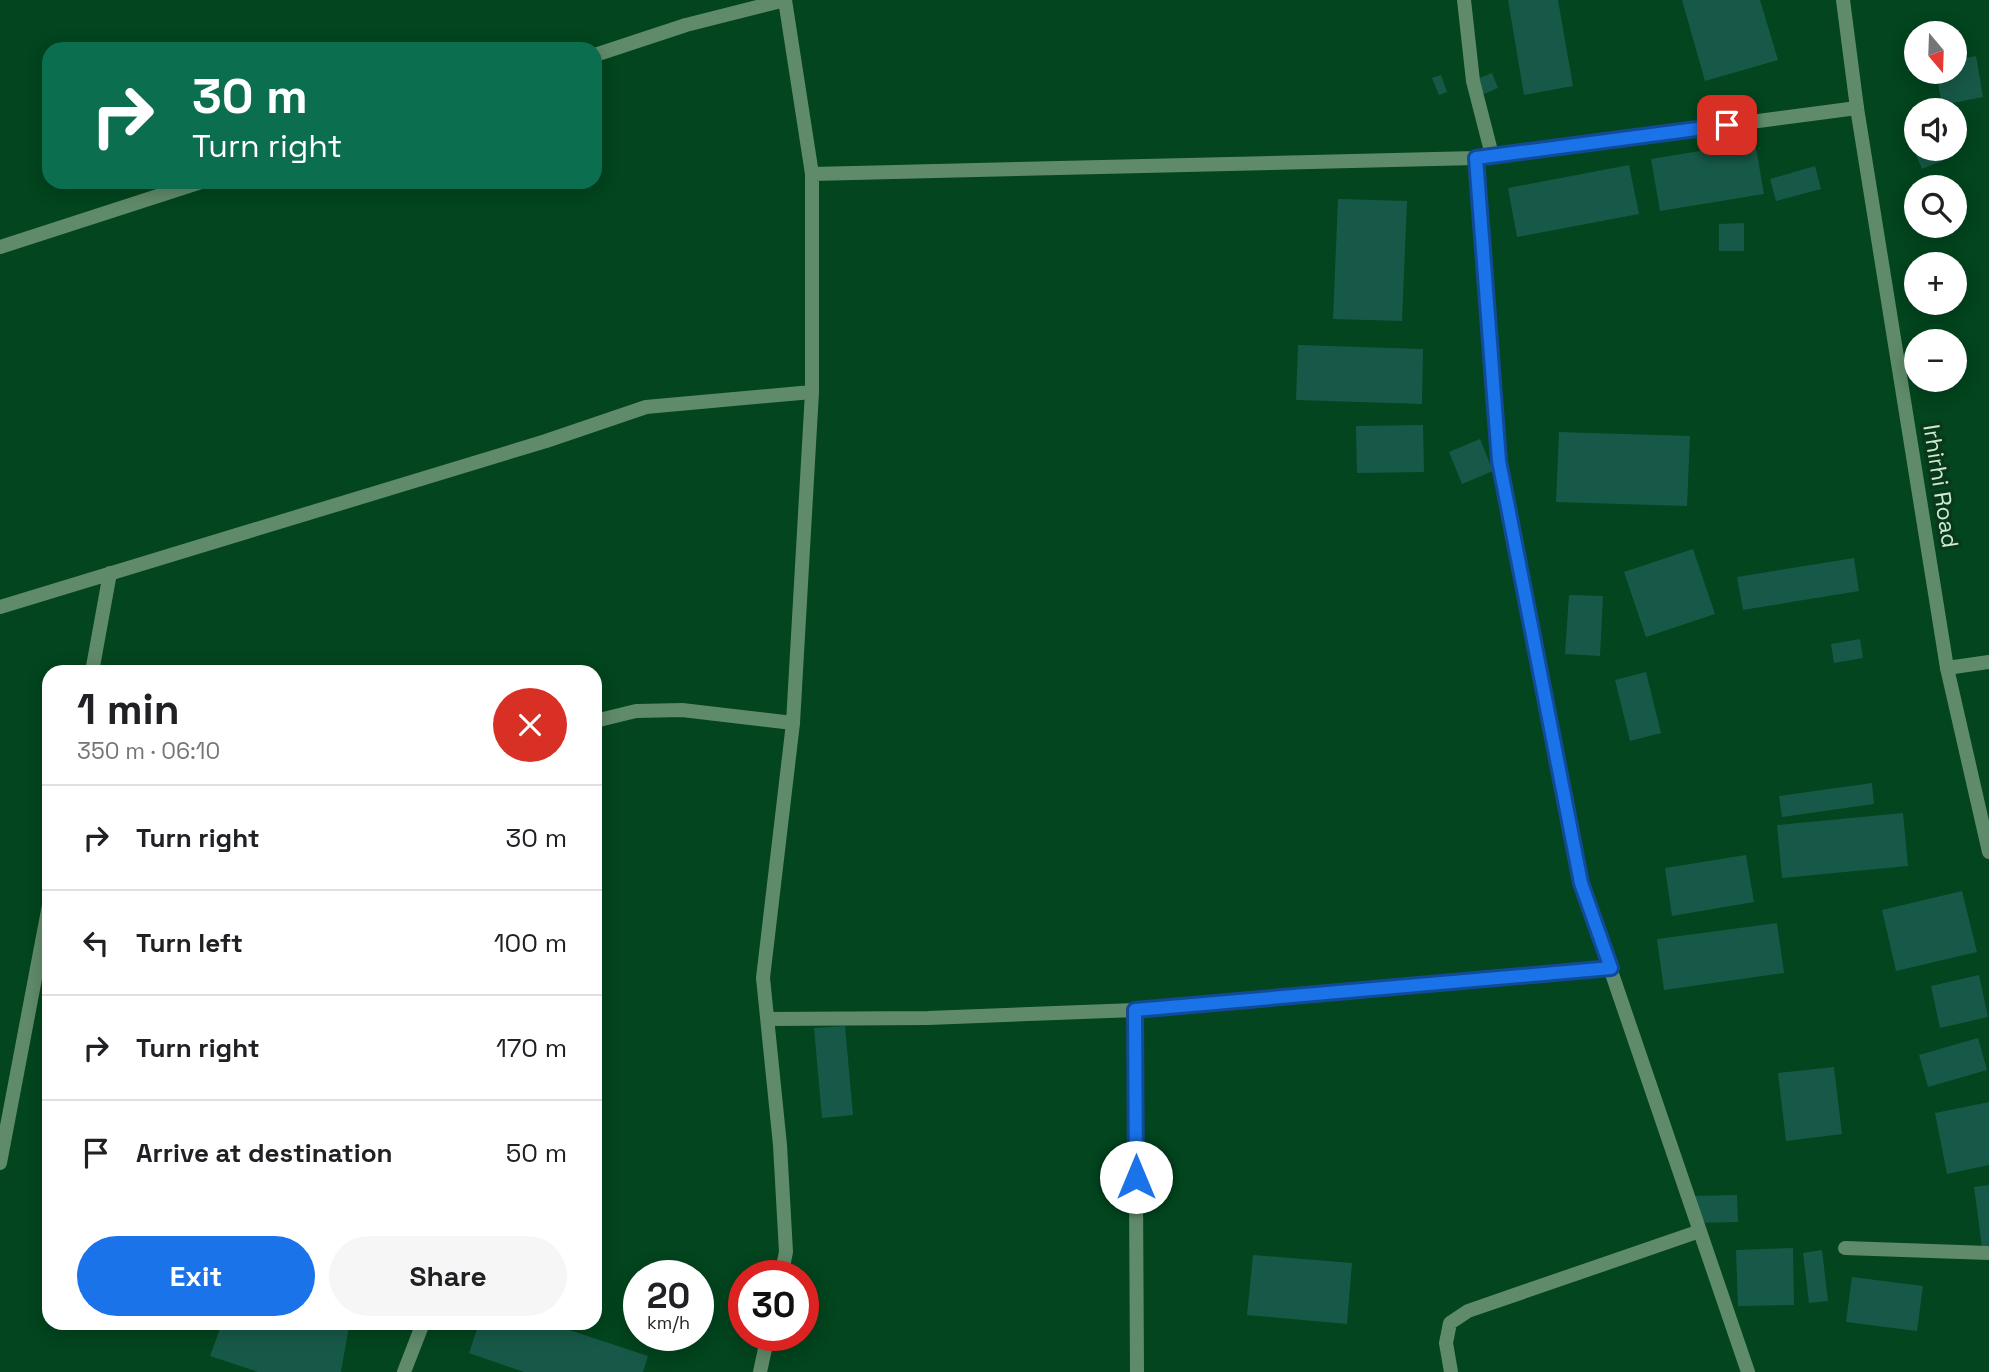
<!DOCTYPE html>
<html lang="en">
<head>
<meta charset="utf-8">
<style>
	body { margin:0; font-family:"Space Grotesk",sans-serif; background:#f6f6f6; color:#202124; height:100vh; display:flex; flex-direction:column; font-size:26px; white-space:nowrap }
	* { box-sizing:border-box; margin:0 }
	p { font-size:23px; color:#757577 }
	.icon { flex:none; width:38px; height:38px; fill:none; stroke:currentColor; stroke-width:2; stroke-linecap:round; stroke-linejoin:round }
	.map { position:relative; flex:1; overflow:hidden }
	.details { position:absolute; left:42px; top:665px; width:560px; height:665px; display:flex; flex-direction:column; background:#fff; border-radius:21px; box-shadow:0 4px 18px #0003 }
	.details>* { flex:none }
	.top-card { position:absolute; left:42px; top:42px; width:560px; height:147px; border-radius:21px; box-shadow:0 4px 18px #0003; background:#0b6e4f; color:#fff; overflow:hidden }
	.needle { width:46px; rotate:161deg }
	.tools { position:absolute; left:1904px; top:21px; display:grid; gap:14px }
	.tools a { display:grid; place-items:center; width:63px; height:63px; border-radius:50%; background:#fff; box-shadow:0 4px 18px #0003; font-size:35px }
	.speed { position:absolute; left:623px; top:1260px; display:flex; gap:14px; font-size:35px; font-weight:700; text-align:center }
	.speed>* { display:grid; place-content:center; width:91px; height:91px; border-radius:50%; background:#fff; box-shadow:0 4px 18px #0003; line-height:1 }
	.speed small { font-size:18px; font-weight:400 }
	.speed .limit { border:10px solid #d22; background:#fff; color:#111 }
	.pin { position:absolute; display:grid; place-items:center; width:60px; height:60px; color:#fff; margin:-30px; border-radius:14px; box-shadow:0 4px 10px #0006 }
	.me { position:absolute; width:77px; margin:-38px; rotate:0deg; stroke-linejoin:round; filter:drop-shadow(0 0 5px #0008) }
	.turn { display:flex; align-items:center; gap:24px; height:147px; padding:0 35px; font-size:32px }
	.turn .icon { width:91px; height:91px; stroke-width:2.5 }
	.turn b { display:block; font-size:49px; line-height:60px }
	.round { display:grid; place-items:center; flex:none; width:74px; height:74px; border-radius:37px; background:#f6f6f6 }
	.headline { display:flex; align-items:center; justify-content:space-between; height:119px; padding:0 35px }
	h1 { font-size:42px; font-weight:700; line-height:52px }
	.action { display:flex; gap:14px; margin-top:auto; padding:14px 35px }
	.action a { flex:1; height:80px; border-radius:42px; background:#1a73e8; color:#fff; font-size:28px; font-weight:700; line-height:80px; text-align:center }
	.action a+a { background:#f6f6f6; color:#202124 }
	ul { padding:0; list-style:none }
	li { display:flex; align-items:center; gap:21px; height:105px; padding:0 35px; border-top:2px solid #e0e0e0 }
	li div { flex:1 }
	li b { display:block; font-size:26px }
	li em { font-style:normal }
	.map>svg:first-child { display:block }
	.building { fill:#175948 }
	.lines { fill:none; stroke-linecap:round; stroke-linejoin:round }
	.service { stroke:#608b6a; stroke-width:14 }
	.minor { stroke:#608b6a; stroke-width:14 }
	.tertiary { stroke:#608b6a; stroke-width:14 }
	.route-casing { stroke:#114b97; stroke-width:18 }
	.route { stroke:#1a73e8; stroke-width:12 }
	.labels { text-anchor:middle; stroke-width:7; stroke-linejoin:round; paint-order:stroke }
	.street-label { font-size:23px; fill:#cdebd3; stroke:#09381a }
</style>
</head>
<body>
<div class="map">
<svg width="1989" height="1372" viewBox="0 0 1989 1372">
	<rect width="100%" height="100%" fill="#02451e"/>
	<path class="building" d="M1508 0H1558L1573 86 1524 95Z
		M1682 0H1760L1778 60 1705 81Z
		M1976 56 1983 97 1942 105 1936 72H1955V60Z
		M1492 73 1498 88 1484 94 1477 79Z
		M1441 75 1447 92 1439 95 1432 78Z
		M1755 142 1764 194 1660 211 1651 159Z
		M1917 149H1939L1944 160 1922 169 1914 150Z
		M1629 165 1639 214 1517 237 1508 188Z
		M1815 166 1821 189 1776 201 1770 179Z
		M1338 199 1407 201 1402 321 1333 319Z
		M1744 223V251H1719V224Z
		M1298 345 1423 349 1422 404 1296 400Z
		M1423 425 1424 472 1357 473 1356 426Z
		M1559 432 1690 436 1687 506 1556 502Z
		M1480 439 1493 471 1462 484 1449 452Z
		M1693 549 1715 614 1646 637 1624 572Z
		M1854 558 1859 591 1743 610 1737 577Z
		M1569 595 1603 596 1600 656 1565 654Z
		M1860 639 1863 658 1834 663 1831 644Z
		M1646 672 1661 733 1630 741 1615 680Z
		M1872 783 1874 804 1782 817 1779 796Z
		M1903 813 1908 866 1782 878 1777 825Z
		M1746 855 1754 902 1672 916 1665 868Z
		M1962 891 1977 952 1896 971 1882 910Z
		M1777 923 1784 973 1664 990 1657 939Z
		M1979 975 1988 1017 1940 1028 1931 986Z
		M845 1026 853 1115 822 1118 814 1028Z
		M1978 1038 1987 1070 1928 1087 1919 1055Z
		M1834 1067 1842 1134 1786 1141 1778 1073Z
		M1989 1102V1165L1947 1174 1935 1113Z
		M1989 1185V1246L1982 1247 1974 1187Z
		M1737 1195 1738 1222 1694 1223 1693 1196Z
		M1793 1248 1794 1305 1738 1306 1736 1250Z
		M1822 1250 1828 1301 1809 1303 1803 1253Z
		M1253 1255 1352 1263 1347 1324 1247 1315Z
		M1852 1277 1923 1286 1917 1331 1846 1322Z
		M222 1323H339L349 1326 341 1372H258L210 1356Z
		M479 1323H548L648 1356 643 1372H524L469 1353Z"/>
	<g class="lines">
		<path class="service" d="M595 721 636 711 682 710 793 723
			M1845 1248 1989 1253"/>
		<path class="minor" d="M1464 0 1473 81 1492 155
			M595 55 686 25 785 0
			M1476 158 1499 462 1581 883 1748 1372
			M812 174 1476 158 1857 108
			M0 247 201 182
			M0 607 546 441 646 407 812 392
			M1947 668 1989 662
			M92 672 110 573
			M1135 1010 1137 1372
			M769 1019 928 1018 1135 1010 1611 968
			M0 1163 49 905
			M781 1276 786 1252 780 1145 763 978 793 723 812 392V174L785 0
			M404 1372 423 1323
			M760 1372 768 1335
			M1451 1372 1446 1343 1450 1323 1468 1311 1700 1231"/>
		<path class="tertiary" d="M1843 0 1857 108 1947 668 1989 852"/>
	</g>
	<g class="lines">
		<defs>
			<path id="route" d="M1136 1177 1135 1010 1611 968 1581 883 1499 461 1476 158 1727 125"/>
		</defs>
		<use href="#route" class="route-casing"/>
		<use href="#route" class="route"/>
	</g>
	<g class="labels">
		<g class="street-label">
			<text transform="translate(1941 486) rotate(81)" y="8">Irhirhi Road</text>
		</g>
	</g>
</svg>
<div class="tools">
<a><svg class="needle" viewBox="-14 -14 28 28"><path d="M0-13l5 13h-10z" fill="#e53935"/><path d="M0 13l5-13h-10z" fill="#757577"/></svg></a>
<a><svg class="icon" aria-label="sound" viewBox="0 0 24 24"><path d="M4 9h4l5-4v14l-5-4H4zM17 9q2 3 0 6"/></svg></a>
<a><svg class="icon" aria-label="search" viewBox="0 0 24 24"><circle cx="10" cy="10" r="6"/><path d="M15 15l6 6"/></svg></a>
<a>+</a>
<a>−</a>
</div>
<div class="speed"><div>20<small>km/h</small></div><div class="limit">30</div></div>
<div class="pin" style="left:1727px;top:125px;background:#d93025"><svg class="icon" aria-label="arrive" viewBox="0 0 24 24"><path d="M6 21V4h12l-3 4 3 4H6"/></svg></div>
<svg class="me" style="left:1136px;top:1177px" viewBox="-20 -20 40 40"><circle r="19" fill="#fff"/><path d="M0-13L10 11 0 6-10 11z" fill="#1a73e8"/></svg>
<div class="top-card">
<div class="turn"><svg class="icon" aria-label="right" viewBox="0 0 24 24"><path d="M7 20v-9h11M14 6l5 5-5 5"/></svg><div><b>30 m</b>Turn right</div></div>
</div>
<section class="details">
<div class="headline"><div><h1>1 min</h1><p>350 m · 06:10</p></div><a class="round" style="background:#d93025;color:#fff"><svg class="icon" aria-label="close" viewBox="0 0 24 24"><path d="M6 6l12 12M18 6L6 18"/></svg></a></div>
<ul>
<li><svg class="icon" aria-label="right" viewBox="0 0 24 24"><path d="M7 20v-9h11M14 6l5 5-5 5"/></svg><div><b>Turn right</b></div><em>30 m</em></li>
<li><svg class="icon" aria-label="left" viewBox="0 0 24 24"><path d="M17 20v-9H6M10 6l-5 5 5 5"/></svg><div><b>Turn left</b></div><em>100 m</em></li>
<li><svg class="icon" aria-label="right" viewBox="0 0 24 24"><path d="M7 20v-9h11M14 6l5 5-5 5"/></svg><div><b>Turn right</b></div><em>170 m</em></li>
<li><svg class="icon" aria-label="arrive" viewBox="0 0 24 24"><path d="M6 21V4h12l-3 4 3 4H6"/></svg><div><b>Arrive at destination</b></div><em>50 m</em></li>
</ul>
<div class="action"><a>Exit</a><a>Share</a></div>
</section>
</div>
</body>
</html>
